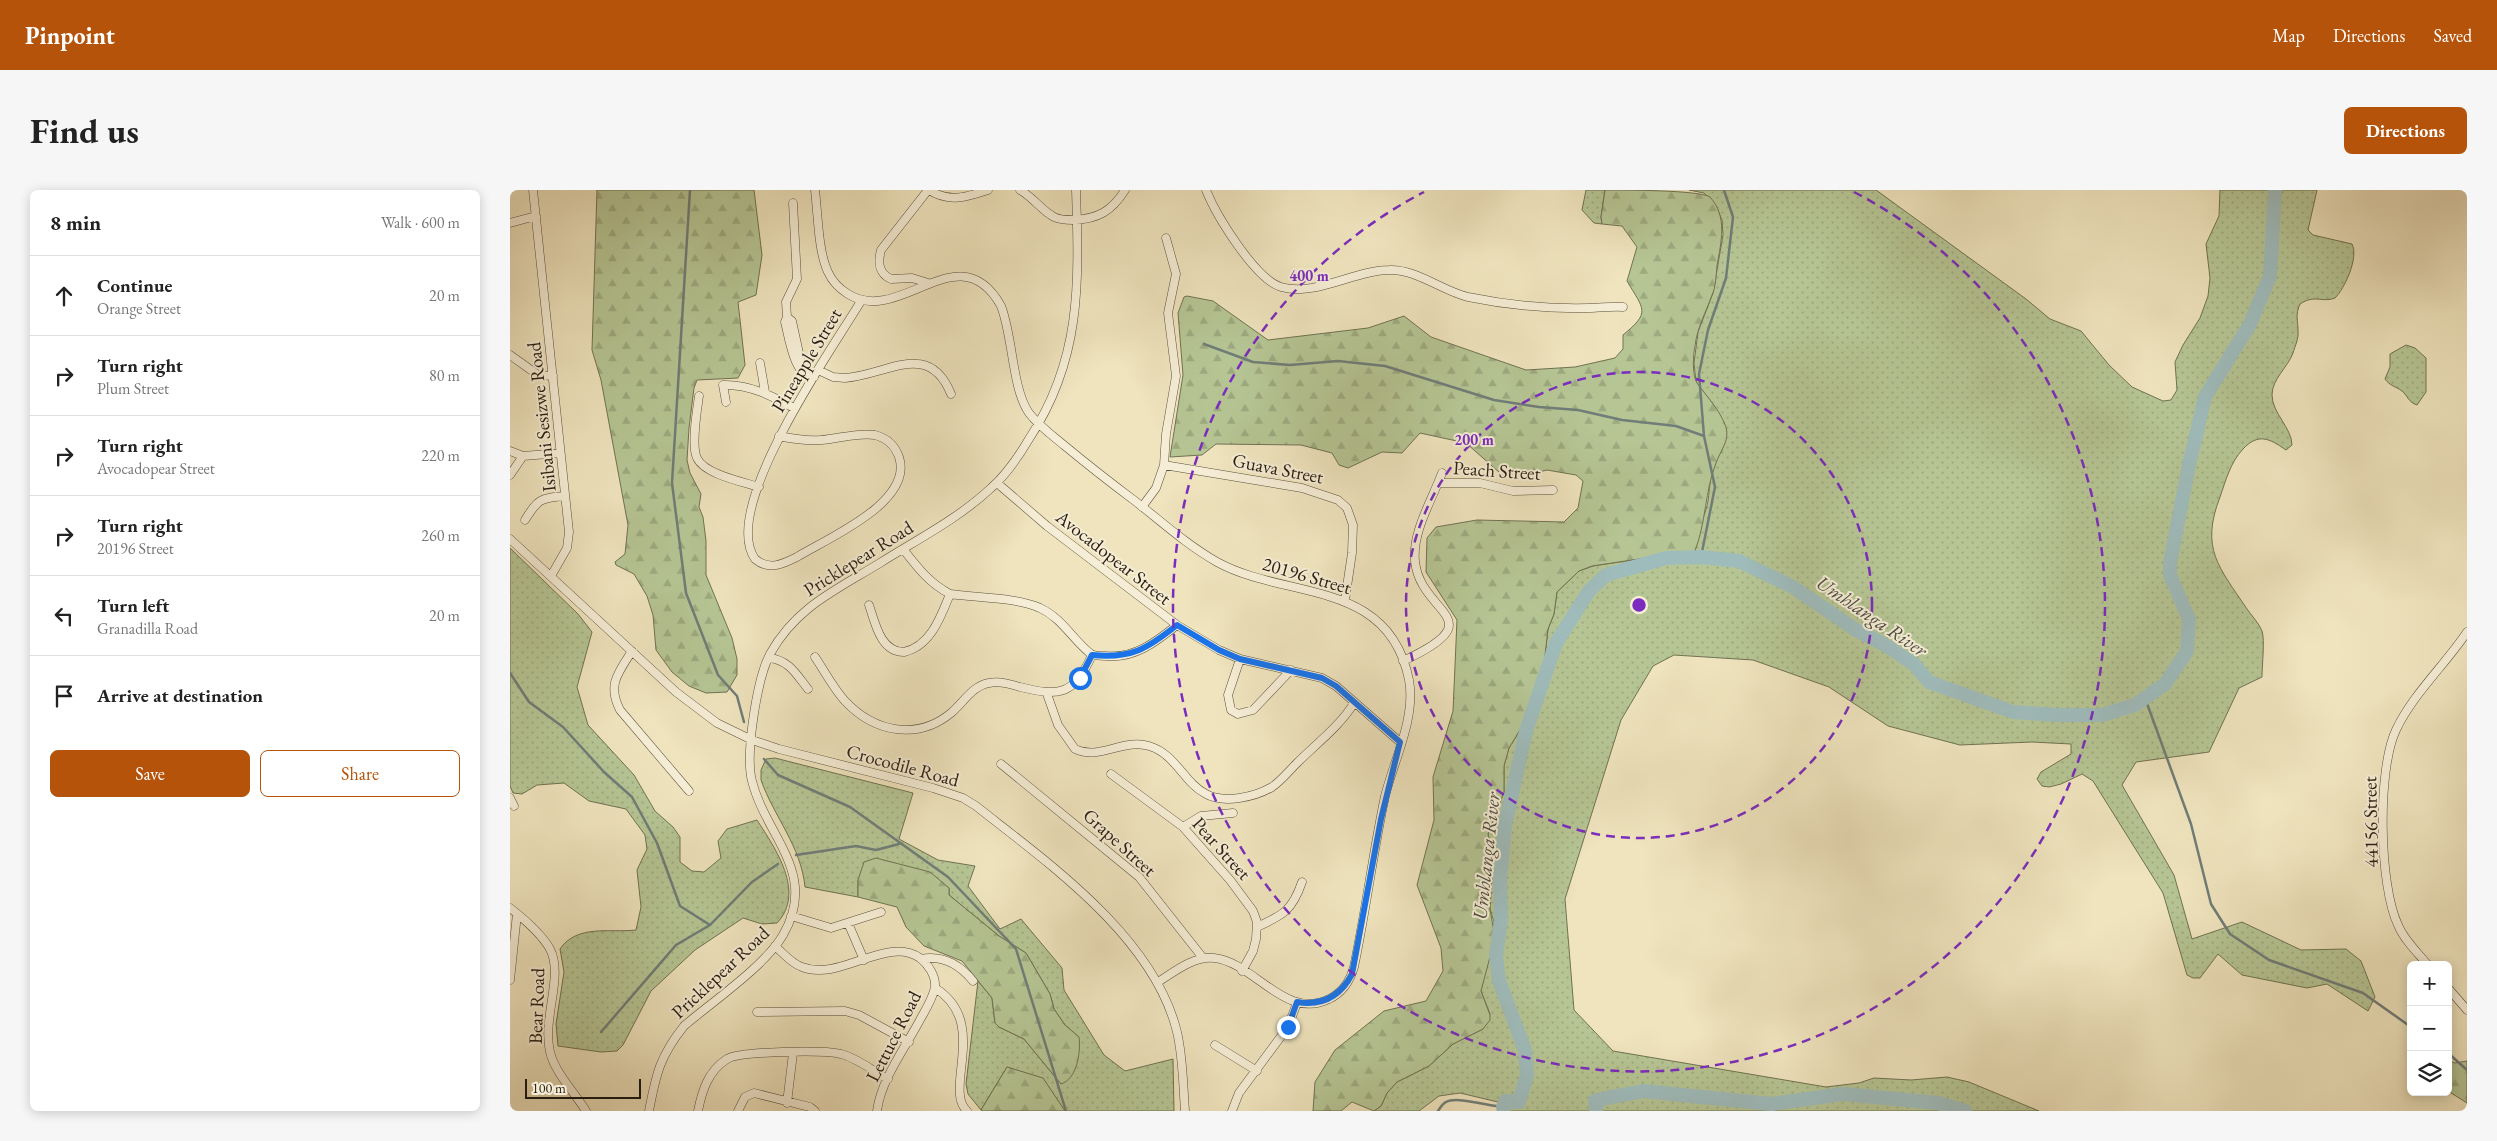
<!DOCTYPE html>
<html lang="en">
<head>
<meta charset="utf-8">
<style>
	:root { --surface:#fff; --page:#f6f6f6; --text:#222; --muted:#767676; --line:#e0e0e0; --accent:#b45309 }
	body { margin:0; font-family:"EB Garamond",serif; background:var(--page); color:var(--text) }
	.controls { position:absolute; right:15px; bottom:15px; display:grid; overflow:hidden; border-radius:8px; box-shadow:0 2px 12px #0003 }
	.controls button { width:45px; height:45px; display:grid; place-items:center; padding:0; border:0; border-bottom:1px solid var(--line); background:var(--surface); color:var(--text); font:25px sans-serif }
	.scale { position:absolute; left:15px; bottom:12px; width:116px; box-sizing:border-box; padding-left:5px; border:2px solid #2a1e11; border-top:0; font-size:14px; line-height:18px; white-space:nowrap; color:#2a1e11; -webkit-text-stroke:4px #f5edd5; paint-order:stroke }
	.stop { position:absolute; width:15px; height:15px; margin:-11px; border:4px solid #1a73e8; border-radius:50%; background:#fff }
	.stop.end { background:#1a73e8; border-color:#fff; box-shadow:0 1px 5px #0008 }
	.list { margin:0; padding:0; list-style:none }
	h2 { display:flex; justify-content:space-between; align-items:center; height:65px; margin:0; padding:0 20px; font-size:21px }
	h2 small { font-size:16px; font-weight:400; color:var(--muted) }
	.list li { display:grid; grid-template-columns:32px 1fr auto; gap:15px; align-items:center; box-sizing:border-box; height:80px; padding:0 20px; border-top:1px solid var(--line) }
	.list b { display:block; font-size:19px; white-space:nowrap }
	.list p { margin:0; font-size:16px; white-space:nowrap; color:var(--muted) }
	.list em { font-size:16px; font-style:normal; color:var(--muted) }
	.actions { display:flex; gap:10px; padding:15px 20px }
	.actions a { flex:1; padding:11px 0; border:1px solid var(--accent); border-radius:8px; text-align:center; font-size:18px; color:var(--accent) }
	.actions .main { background:var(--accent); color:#fff }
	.icon { flex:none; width:28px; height:28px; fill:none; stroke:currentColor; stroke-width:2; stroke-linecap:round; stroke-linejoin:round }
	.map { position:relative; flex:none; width:1957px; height:921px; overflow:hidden; border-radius:8px }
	header { display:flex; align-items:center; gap:30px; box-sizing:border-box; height:70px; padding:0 25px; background:var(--accent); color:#fff }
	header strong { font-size:24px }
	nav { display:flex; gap:28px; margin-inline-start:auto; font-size:18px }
	.intro { display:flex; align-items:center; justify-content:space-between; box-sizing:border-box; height:120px; padding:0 30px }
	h1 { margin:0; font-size:35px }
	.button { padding:12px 22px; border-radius:8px; background:var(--accent); color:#fff; font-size:18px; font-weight:700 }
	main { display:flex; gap:30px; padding:0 30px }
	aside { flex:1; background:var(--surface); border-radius:8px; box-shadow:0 2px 12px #0003 }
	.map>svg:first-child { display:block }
	.grass { fill:url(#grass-dots); stroke:#707252 }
	.forest { fill:url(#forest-firs); stroke:#707252 }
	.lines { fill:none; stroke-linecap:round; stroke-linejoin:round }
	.stream { stroke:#707d78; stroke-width:2.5 }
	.river { stroke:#9fbcbc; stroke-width:14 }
	.street-casing { stroke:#5b503c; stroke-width:9 }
	.street { stroke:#f5edd5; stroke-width:8 }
	.route { stroke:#1a73e8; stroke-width:6 }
	.ring { fill:none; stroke:#7b2cbf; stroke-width:2.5; stroke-dasharray:9 6 }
	.labels { text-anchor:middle; stroke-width:4; stroke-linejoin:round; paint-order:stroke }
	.street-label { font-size:19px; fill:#2a1e11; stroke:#f5edd5 }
	.water-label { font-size:20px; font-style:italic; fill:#4d4d44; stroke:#f5edd5 }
	.centre { fill:#7b2cbf; stroke:#f5edd5; stroke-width:2.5 }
	.ring-label { font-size:15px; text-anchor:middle; font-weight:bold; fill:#7b2cbf; stroke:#f5edd5; stroke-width:4; stroke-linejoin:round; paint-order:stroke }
</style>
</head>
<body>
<header>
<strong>Pinpoint</strong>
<nav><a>Map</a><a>Directions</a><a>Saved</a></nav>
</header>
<div class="intro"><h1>Find us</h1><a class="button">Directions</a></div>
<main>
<aside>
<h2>8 min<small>Walk · 600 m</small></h2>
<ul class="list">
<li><svg class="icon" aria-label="ahead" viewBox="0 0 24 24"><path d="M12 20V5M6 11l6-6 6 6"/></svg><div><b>Continue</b><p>Orange Street</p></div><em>20 m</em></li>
<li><svg class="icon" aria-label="right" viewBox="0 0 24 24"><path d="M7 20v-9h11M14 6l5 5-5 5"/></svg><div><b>Turn right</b><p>Plum Street</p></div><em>80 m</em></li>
<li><svg class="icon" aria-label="right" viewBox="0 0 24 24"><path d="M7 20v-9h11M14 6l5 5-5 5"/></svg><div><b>Turn right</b><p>Avocadopear Street</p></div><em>220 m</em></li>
<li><svg class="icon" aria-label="right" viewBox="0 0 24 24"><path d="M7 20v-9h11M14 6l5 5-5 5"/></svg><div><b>Turn right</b><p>20196 Street</p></div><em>260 m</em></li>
<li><svg class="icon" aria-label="left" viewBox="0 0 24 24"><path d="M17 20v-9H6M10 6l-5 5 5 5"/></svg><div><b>Turn left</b><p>Granadilla Road</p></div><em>20 m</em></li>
<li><svg class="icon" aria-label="arrive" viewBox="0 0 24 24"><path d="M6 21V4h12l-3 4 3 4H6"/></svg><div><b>Arrive at destination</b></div></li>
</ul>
<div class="actions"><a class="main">Save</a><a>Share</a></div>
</aside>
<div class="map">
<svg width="1957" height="921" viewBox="0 0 1957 921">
	<defs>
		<pattern id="grass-dots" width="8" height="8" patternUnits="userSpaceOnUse" patternTransform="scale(1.25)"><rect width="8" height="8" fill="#b6c594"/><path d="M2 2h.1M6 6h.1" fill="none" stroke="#9da97f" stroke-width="1.8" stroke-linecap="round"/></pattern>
		<pattern id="forest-firs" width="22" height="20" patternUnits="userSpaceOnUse" patternTransform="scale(1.25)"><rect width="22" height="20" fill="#b6c594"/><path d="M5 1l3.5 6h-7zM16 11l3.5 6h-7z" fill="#9da97f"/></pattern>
	</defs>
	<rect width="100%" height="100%" fill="#efe4be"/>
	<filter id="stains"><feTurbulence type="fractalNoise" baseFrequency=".004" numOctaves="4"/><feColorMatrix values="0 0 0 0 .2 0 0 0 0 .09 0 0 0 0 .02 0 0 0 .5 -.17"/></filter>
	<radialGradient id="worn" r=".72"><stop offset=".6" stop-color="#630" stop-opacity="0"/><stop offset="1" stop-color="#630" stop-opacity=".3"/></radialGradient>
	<path class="grass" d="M 1076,0 L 1095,0 L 1091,27 L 1092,34 L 1084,33 L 1072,20 Z
		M 1179,0 L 1366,0 L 1516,109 L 1540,129 L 1571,141 L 1599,175 L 1622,197 L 1653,211 L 1661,210 L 1667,200 L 1665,172 L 1673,155 L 1690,128 L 1698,106 L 1700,88 L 1696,54 L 1709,26 L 1710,0 L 1807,0 L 1798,40 L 1803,45 L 1842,54 C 1849,67 1835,98 1825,108 C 1811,113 1805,104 1790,114 C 1785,125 1788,130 1788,141 C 1789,148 1785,156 1783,163 C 1778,177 1762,189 1762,205 C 1762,223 1782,238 1782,255 L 1776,260 C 1759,248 1748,243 1733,259 C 1720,273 1716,290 1710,307 C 1690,359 1709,377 1737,419 C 1741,425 1749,433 1752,441 C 1755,450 1752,475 1752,487 L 1729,498 L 1699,562 L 1626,572 L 1612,595 L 1664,685 L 1682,749 L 1732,732 L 1791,760 L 1836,759 L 1851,771 L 1865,807 L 1858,821 L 1817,794 L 1797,798 L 1732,785 L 1708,764 L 1690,788 L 1683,788 L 1677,785 L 1653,703 L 1583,591 L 1572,584 L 1551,594 L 1539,597 L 1532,596 L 1527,589 L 1531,582 L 1561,564 L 1561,554 L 1522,552 L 1450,555 L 1378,536 L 1319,497 L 1243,470 L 1164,465 L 1143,476 L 1111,530 L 1055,709 L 1064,820 L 1103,861 L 1316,897 L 1349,893 L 1364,888 L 1401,890 L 1437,887 L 1459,892 L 1529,921 L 999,921 L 988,912 L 950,903 L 929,906 L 909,921 L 864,921 L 871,916 L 877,903 L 887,892 L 919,876 L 943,854 L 973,839 L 980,824 L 971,801 L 984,732 L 980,719 L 983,667 L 978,644 L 994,602 L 994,576 L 999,558 L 1010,540 L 1034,474 L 1038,439 L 1044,424 L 1047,402 L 1069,381 L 1083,376 L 1162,364 L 1173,366 C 1180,351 1193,333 1197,316 C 1201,298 1198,276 1212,261 L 1205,217 L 1186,192 L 1184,173 L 1188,142 L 1203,103 L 1213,45 L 1212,30 L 1206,16 L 1194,3 Z
		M 1896,155 L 1905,158 L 1916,168 L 1916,202 L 1907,215 C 1898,212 1898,206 1892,201 C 1885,196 1880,196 1875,189 L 1880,177 L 1880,164 Z
		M 0,358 L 68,424 L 82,442 L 67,497 L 78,535 L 124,585 L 145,621 L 163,637 L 170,647 L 170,672 L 182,681 L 194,682 L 211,668 L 208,651 L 217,639 L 247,630 C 265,658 296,702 267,733 L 252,734 L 233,728 L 185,760 L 141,801 L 113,855 L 107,861 L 91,862 L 48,856 L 46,834 L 54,782 L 50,759 C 67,734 100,743 126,740 L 131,717 L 127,680 L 137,659 L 135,645 L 116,619 L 79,611 L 54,593 L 27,595 L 12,604 L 3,603 L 0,596 Z
		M 265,568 L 403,603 L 389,649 L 428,670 L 465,676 L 458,696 L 490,739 L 511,729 L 552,778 L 554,800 L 594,865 L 615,881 L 663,869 L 664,921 L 555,921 L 533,889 L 497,877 L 471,920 L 458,904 L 456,894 L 468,791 L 482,808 L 485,833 L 489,837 L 514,849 L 551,894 L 569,847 L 555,835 L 544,819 L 540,804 L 516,763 L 489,746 L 439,705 L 439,698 L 348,690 L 348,707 L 295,697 C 291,656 264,627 251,590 L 251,580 L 256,569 Z"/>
	<path class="forest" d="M 87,0 L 244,0 L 252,65 L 246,105 L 228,112 L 235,175 L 228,188 L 187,190 L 184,198 L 179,238 L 177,270 L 180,283 L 191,304 L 189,317 L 193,327 L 196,351 L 196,385 L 222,448 L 227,469 L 227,485 L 217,502 L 196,503 L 179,496 L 162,482 L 146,460 L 143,425 L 137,406 L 124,384 L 106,375 L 105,372 L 115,364 L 118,335 L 91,190 L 82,160 Z
		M 1095,0 C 1113,0 1190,0 1200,7 C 1218,27 1211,52 1207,76 C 1206,85 1206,97 1202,105 C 1196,122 1187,138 1185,156 C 1183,165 1182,185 1187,193 C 1197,207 1210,220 1216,237 C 1220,251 1210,261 1206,273 C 1195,301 1196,332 1185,361 L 1173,366 L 1162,364 L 1082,376 L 1069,381 L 1047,402 L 1044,424 L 1038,439 L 1034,474 L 1010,540 L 999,558 L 994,576 L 994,602 L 978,644 L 983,667 L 980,719 L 985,748 L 971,801 L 980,825 L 980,830 L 973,839 L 943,854 L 919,876 L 887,892 L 877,903 L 871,916 L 864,921 L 842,912 L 831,921 L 803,921 L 805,892 L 825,860 L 874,821 L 916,811 L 933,781 L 931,758 L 907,695 L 924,630 L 923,587 L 943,521 L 947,430 L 916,382 L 917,348 L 926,337 L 967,330 L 1054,332 L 1068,318 L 1073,291 L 1066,285 L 1037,280 L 1006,288 L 990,283 L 956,253 L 910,243 L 892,263 L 872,262 L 838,278 L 829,275 L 822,263 L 791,255 L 706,254 L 692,265 L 660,267 L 673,185 L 668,123 L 674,107 L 677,106 L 703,111 L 758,150 L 858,138 L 894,126 L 921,147 L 1016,180 L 1065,177 L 1105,168 L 1113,159 L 1113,145 C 1141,122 1134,120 1117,91 L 1127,57 L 1112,36 L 1092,34 L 1091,27 Z
		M 366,668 L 420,682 L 439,698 L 439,705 L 489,746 L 516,763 L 540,804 L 544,819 L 555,835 L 569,847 C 571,862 567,889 551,894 L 514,849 L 489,837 L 485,833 L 482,808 L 452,771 L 414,756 L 396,737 L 387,717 L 348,707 L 348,690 L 354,672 Z
		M 1938,870 L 1945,873 L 1957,871 L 1957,913 L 1938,901 Z
		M 497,877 L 533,888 L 555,921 L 473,921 L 471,920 Z"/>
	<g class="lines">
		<path class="stream" d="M 180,0 L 162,293 L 176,403 L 208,485 L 227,506 L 234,532
			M 694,154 L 743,172 L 780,175 L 828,171 L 875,176 L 984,210 L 1029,217 L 1068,220 L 1112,230 L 1166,236 L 1194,246
			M 1191,367 L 1205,297 L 1194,246 L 1189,184 L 1198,140 L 1216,88 L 1223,27 L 1214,0
			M 0,483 L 19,512 L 53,537 L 94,582 L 122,607 L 147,653 L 170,716 L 200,735
			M 1635,508 L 1681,634 L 1701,714 L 1720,744 L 1759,770 L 1853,803 L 1901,837
			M 254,569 L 268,585 L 340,617 L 438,687 L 506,759 L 556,921
			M 286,665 L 346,656 L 366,660 L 389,654
			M 91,842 L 166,755 L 200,735 L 242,692 L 268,674
			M 1938,863 L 1957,880
			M 928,921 C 930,918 933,913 936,912 C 947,906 978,916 993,917"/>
		<path class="river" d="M 994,921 L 993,917 L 995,911 L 1009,912 L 1017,885 L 1015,860 L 989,791 L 986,766 L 991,730 L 990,690 L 995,635 L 1016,541 L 1046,453 L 1079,401 L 1096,385 L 1156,368 L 1191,367 L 1229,371 L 1283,397 L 1346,440 L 1375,455 L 1404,474 L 1419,492 L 1503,522 L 1547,525 L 1592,525 L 1625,515 L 1655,494 L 1677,461 L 1679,429 L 1660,385 L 1660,373 L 1679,275 L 1695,207 L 1740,134 L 1760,86 L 1765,0
			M 1086,921 L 1085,911 C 1101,906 1116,905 1133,901 L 1261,914 L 1333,904 L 1428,913 L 1455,921"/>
		<g class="street-casing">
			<path id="street" d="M 23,0 L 59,342 L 57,358 L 41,386
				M 305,0 C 308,24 308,61 318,82 C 322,91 330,99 338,104 C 390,137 449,41 491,116 C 503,146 502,199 519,223 C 529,236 543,246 555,256 C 578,275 601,293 625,311 C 652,332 677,355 707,372 C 776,410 879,388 899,490 C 906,528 884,570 875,606 C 863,663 856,720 844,777 C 840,791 832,803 819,809 C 775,831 744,772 704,768 C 683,766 664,782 648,792
				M 418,0 L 371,60 C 368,72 368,83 381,89 L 402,88 L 418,93
				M 419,0 C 439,13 457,7 478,0
				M 510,0 C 523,7 531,20 544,27 C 550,30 557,30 563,30 C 588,29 602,21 615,0
				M 696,0 C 706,25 745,89 771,97 C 804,107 846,80 879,80 C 907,79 932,101 958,107 C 997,115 1040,119 1079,118 C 1091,118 1102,116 1113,117
				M 0,33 L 26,26
				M 277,127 L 276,112 L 287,89 L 283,13
				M 0,165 L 28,185 L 43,186
				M 250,173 L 255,202
				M 308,180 L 323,187 L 335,188 C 377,185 419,149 441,204
				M 296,185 L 292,177 L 282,131 L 277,127 L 275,132 C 279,147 284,188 304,187
				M 189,206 C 187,220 181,256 187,268 C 194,284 233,292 249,297
				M 216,212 L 213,195 C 239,194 262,206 284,218
				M 269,246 C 283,249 297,251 311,250 C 328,249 348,242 365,245 C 377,248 385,256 389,267 C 404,312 318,348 287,367 C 273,374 259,381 245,369 C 209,318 323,158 351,111
				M 0,261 L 13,266 L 50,263
				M 654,275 L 792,298 L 828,310 L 837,318 L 843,335 L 842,363 L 835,410
				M 0,285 L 13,266
				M 487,293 L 537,336 L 667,435 L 709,460 L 730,469 L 812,488 L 826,496 L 890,552
				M 929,293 L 970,293 L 1003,301 L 1043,300
				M 632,317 L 646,298 L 654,275 L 656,244 L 666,186 L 658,123 L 666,84 L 656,48
				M 15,330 C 28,309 30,308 55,306
				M 0,349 L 166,502 L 207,533 L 242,550 L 269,559 L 423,598 L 453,608 L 466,616 C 538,673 644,747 667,842 C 673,867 673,895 675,921
				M 393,359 C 407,377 419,393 440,404 C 469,408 504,407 530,418 C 552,428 563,450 581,464 C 585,466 591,466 596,466 C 624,469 646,452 667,435
				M 359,415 C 365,432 370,462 394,462 C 421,456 431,426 440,404
				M 122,461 C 108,483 97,495 110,520 L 179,601
				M 305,467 C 315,482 324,499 335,511 C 364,542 407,551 441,523 C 454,512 462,496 479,493 C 490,491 500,494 510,497 C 550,507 564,505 582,465
				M 259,468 C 279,470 286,484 298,499
				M 730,469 L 718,505 L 721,520 L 728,524 L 743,520 L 781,480
				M 893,471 C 986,428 910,425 905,371 C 902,342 922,310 932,283
				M 537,504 L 548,535 L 565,559 C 590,571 612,548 639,556 C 666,564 673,592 696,604 C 714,614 745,607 762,597 C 771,591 779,581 787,573 C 806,554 830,536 844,513
				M 491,574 L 629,687 L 693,768
				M 601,584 L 673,637 L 720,690 L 743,721 L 747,732 L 746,749 L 743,761 L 732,781
				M 0,608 L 4,616
				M 673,637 L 691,626 L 723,623
				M 0,718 C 14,729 31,743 40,759 C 54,786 32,828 40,862 C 45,883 65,903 76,921
				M 281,726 L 321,738 L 371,722
				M 338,733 L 354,770
				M 747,737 C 773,725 782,721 792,692
				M 265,756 C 273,763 282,774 292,777 C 330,792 377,745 410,768 C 418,774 426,786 425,797 C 423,808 416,819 411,828 C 396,857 371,889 367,921
				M 411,769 C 433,765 450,775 463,791
				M 1918,775 C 1908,763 1894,750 1888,735 C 1869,695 1867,580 1886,540 C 1903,504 1935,475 1957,442
				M 0,790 L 7,724
				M 425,798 C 480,832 433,899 457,921
				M 1938,798 L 1957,820
				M 247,822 L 335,821 L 349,825 L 399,852
				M 705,855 L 747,881
				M 277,913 L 283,863
				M 139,921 C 146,884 150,866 174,836 C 202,812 255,776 273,745 C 309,683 256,647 242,591 C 235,564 247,489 260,464 C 286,417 326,400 370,373 C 408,349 448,329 481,298 C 496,285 509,266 519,249 C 572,169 569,92 566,0
				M 188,921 C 192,901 198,881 217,869 C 230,861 313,860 331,864 C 347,868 363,881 378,889
				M 228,921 L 235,907 L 244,903 L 300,917 L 305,921
				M 722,921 L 729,903 L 778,837 L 787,813"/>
		</g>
		<use href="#street" class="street"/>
	</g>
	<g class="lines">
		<path class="route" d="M 570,488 L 582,465 C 621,469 637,459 667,435 L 709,460 L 730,469 L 812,488 L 826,496 L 890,552 L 871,629 L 842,784 C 830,807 812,816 787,812 L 778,837"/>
	</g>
	<g class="ring">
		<circle cx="1129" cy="415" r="233"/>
		<path d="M1344 2A466 466 0 1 1 914 2"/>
	</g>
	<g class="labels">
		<g class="street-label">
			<text transform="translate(296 170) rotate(-59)" y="7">Pineapple Street</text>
			<text transform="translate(31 227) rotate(-96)" y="7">Isibani Sesizwe Road</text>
			<text transform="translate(768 278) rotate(11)" y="7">Guava Street</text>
			<text transform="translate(987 280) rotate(4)" y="7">Peach Street</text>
			<text transform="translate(604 367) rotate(38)" y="7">Avocadopear Street</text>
			<text transform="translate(348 368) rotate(-32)" y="7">Pricklepear Road</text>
			<text transform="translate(797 385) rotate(16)" y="7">20196 Street</text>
			<text transform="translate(393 575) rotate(15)" y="7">Crocodile Road</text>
			<text transform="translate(1860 632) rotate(-91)" y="7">44156 Street</text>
			<text transform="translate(610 652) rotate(42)" y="7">Grape Street</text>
			<text transform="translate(712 658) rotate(48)" y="7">Pear Street</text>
			<text transform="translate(210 782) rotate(-43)" y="7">Pricklepear Road</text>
			<text transform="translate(26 816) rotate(-88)" y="7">Bear Road</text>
			<text transform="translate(383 846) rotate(-63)" y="7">Lettuce Road</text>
		</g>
		<g class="water-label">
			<text transform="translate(1362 426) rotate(34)" y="7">Umhlanga River</text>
			<text transform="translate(976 666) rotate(-84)" y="7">Umhlanga River</text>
		</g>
	</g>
	<circle cx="1129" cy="415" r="8" class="centre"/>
	<g class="ring-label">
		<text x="799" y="91">400 m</text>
		<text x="964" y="255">200 m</text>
	</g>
	<rect width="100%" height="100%" filter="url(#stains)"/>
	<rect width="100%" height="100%" fill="url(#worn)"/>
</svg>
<div class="controls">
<button>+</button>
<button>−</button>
<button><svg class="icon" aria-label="layers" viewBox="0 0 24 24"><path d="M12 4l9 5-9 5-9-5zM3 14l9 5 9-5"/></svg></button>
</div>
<div class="scale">100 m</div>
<div class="stop" style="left:570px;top:488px"></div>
<div class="stop end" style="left:778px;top:837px"></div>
</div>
</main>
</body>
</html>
